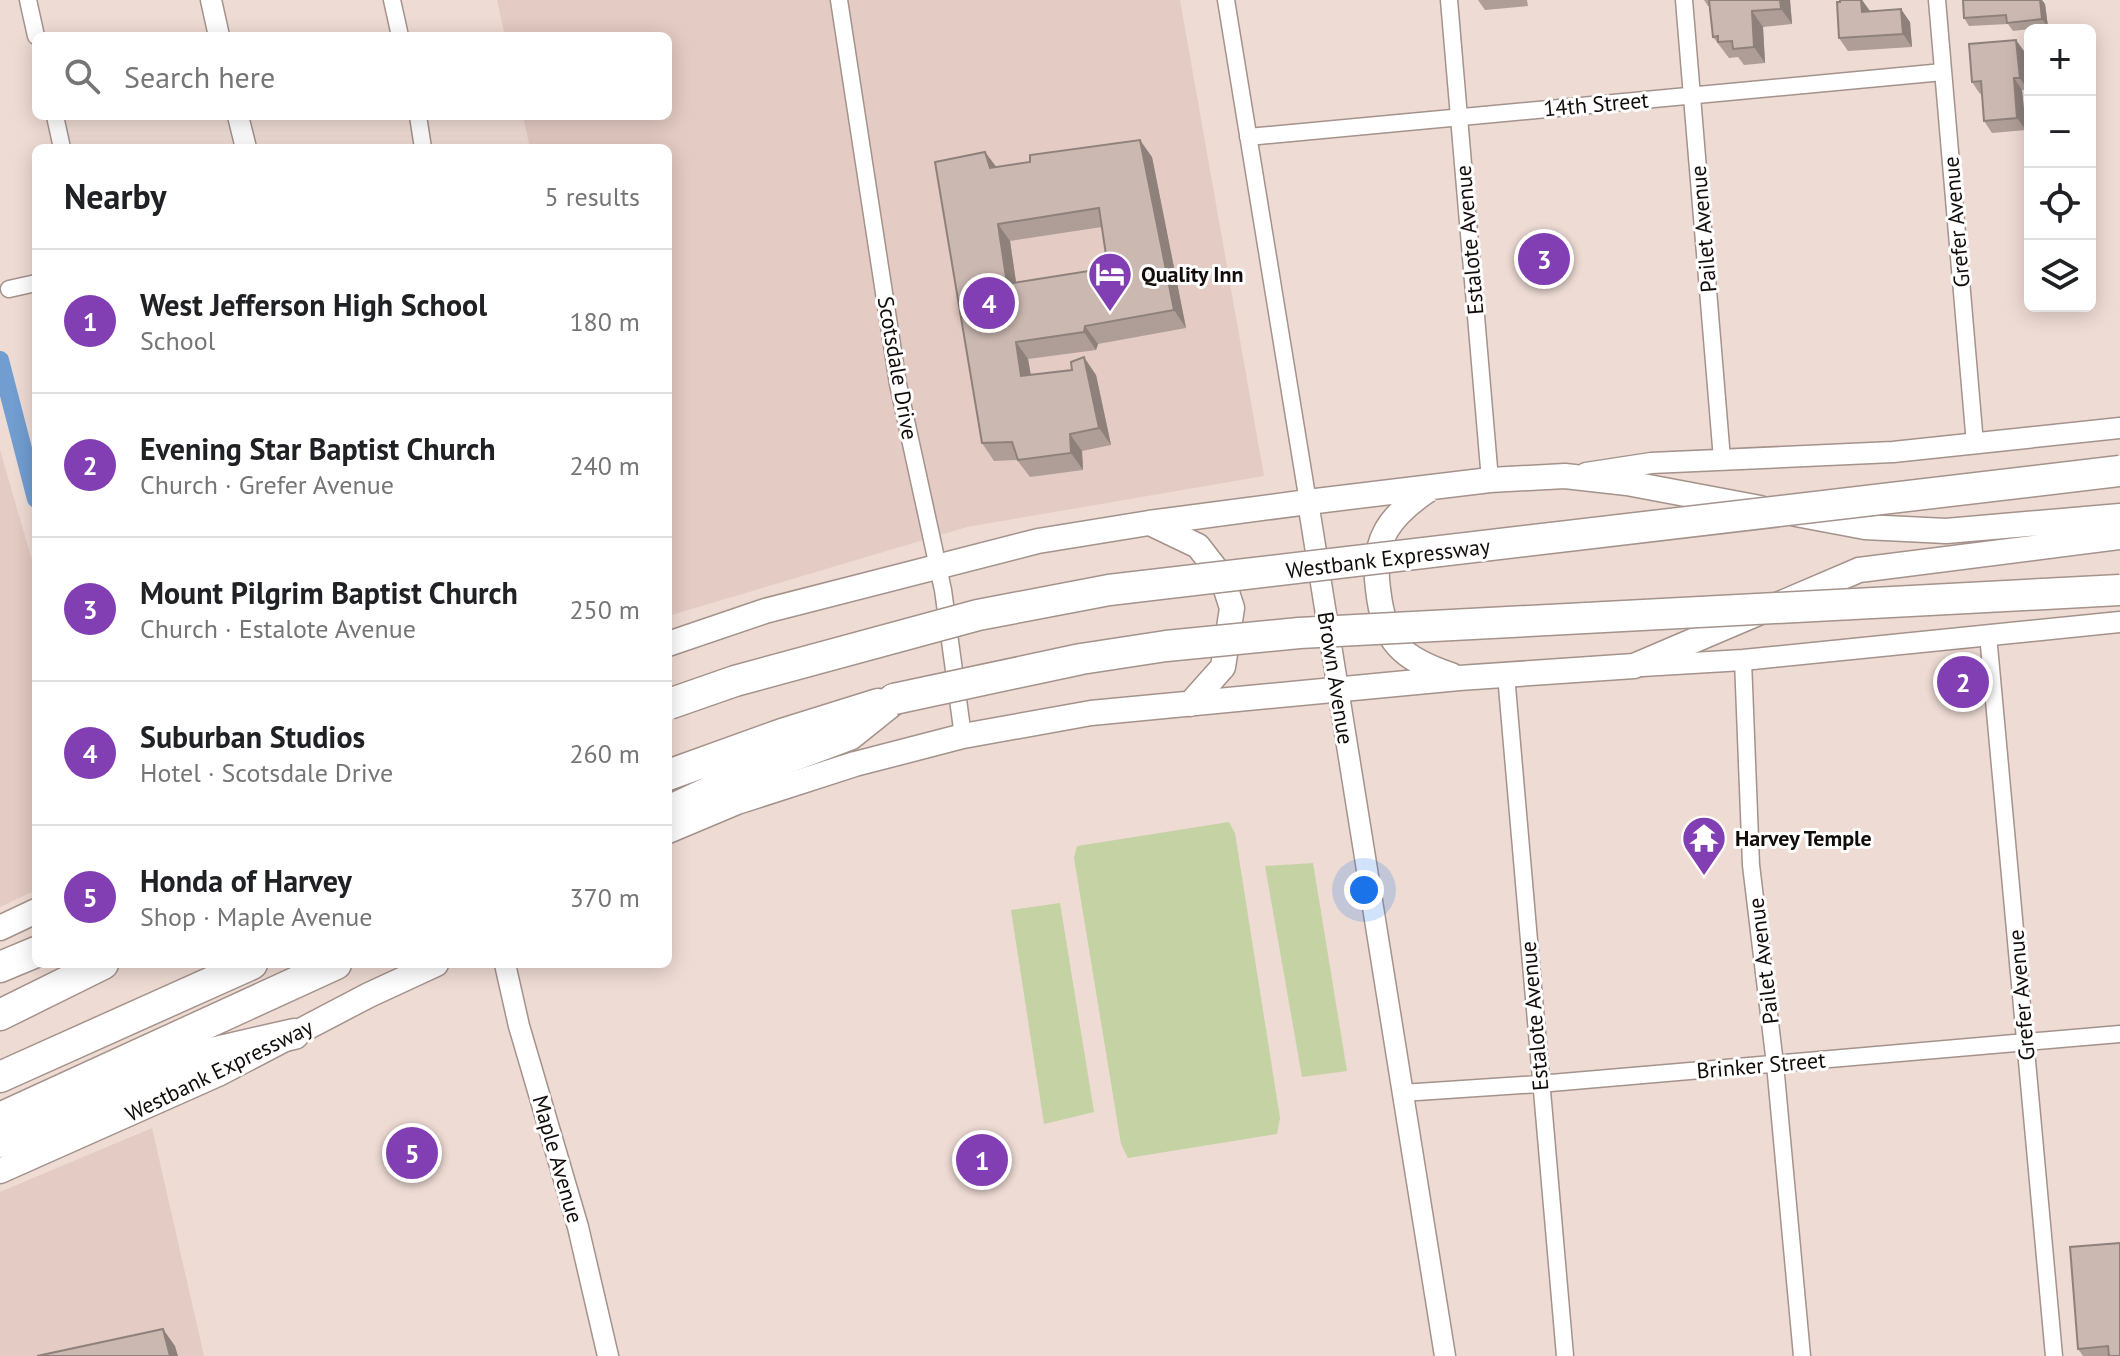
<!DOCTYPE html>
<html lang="en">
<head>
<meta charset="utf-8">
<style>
	:root { --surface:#fff; --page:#f2f2f2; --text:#202124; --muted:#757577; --line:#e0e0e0; --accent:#823fb3 }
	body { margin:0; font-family:"PT Sans",sans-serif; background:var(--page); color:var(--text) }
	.controls { position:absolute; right:24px; top:24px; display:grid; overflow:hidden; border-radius:12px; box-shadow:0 4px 20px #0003 }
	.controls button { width:72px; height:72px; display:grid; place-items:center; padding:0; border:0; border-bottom:2px solid var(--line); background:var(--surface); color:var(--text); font:40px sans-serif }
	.you { position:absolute; left:1364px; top:890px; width:28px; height:28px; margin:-20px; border:6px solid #fff; border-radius:50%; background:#1a73e8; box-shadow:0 0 0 12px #1a73e833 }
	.badge { display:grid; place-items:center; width:52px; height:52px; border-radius:50%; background:var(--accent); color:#fff; font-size:26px; font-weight:700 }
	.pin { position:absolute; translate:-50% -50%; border:4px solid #fff; box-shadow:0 2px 8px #0006 }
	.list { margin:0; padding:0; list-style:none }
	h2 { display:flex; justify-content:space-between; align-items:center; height:104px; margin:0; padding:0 32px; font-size:34px }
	h2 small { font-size:26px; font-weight:400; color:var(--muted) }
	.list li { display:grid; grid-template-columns:52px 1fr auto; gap:24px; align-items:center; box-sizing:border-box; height:144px; padding:0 32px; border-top:2px solid var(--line) }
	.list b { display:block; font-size:30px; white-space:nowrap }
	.list p { margin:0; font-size:26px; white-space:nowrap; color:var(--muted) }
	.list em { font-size:26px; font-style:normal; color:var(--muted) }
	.icon { flex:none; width:44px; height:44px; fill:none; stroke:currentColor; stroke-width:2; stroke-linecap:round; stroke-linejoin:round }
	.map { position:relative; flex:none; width:2120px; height:1356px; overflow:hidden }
	.search { position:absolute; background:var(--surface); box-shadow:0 4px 20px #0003; left:32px; top:32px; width:640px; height:88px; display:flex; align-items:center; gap:20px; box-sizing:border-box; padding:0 28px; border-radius:12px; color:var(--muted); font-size:30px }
	.panel { position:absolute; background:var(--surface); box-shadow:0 4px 20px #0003; left:32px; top:144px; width:640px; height:824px; border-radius:12px }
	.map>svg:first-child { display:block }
	.commercial { fill:#e4cbc3 }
	.green { fill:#c5d2a4 }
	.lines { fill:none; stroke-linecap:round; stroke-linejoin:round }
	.canal { stroke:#719dd1; stroke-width:18 }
	.minor-casing { stroke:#a4928b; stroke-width:19 }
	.tertiary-casing { stroke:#a4928b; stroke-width:23 }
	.secondary-casing { stroke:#a4928b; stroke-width:27 }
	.motorway-casing { stroke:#a4928b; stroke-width:33 }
	.minor { stroke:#fff; stroke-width:16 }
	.tertiary { stroke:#fff; stroke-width:20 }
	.secondary { stroke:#fff; stroke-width:24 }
	.motorway { stroke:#fff; stroke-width:30 }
	.motorway-bridge-casing { stroke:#a4928b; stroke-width:33; stroke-linecap:butt }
	.motorway-bridge { stroke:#fff; stroke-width:30 }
	.wall { fill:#af9e98; fill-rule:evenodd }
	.shaded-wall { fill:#8e817c }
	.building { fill:#cbb8b1; stroke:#8e817c; stroke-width:2; fill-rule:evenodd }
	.labels { text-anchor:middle; stroke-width:6; stroke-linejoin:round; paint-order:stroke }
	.street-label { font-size:22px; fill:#120c0a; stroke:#fff }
	.poi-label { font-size:22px; font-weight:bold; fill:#120c0a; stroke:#fff; text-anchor:start }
</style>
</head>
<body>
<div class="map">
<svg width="2120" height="1356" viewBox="0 0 2120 1356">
	<rect width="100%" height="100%" fill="#eedbd4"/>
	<path class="commercial" d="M 497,0 L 1180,0 L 1264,476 L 967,527 L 668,616 L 668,148 L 530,148 L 523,116 L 668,116 L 668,36 L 505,36 Z
		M 0,450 L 36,574 L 36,890 L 0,907 Z
		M 152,1128 L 204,1356 L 0,1356 L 0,1192 Z"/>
	<path class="green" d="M 1229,822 L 1235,833 L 1280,1118 L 1277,1134 L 1128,1158 L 1121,1144 L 1074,858 L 1077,846 Z
		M 1313,863 L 1347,1071 L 1302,1077 L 1265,866 Z
		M 1060,903 L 1094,1112 L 1044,1124 L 1011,910 Z"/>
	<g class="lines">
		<path class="canal" d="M 0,360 L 36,499"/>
		<g class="minor-casing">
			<path id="minor" d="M 28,0 L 36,36
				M 392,0 L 400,36
				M 839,0 L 898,384 L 943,590 L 963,736
				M 1226,0 L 1308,502
				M 1449,0 L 1490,480
				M 1684,0 L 1722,459
				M 1937,0 L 1975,444
				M 55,116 L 62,148
				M 418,116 L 423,148
				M 1248,137 L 1943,72
				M 9,289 L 36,283
				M 1988,635 L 2054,1356
				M 1743,660 L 1751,865 L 1775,1064 L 1802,1356
				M 1506,675 L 1565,1356
				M 1402,1093 L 1539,1084 L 2120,1034"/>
		</g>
		<g class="tertiary-casing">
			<path id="tertiary" d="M 211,0 L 219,36
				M 238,116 L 246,148
				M 1586,473 L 1651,463 L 1893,452 L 2120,428
				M 1308,502 L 1445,1356
				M 1642,666 L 1743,660 L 2120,622
				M 505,964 L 519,1026 L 578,1227 L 608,1356"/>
		</g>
		<g class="secondary-casing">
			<path id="secondary" d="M 1431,488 C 1390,515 1371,539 1378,589 C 1384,643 1401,658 1451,675
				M 1796,514 L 1865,527 L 1946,531 L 2120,516
				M 1150,523 L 1198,546 L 1222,577 L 1232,608 L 1223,667 L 1190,704
				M 668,644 L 765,611 L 1038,541 L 1149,523 L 1308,502 L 1490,480 L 1565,476 L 1627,483 L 1760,508
				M 668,831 L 737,802 L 855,764 L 963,736 L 1091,713 L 1459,678 L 1634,666 L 1859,570 L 2120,537
				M 0,928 L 36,911
				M 0,1171 L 218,1074 L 369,995 L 436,964"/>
		</g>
		<g class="motorway-casing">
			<path id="motorway" d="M 668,775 L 782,734 L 878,704
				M 668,811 L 763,767 L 849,735 L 894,699
				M 0,967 L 36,952
				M 0,1015 L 103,964
				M 0,1077 L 252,964
				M 0,1118 L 336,964
				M 0,1142 L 207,1054 L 294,1034"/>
		</g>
		<use href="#minor" class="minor"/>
		<use href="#tertiary" class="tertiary"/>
		<use href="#secondary" class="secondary"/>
		<use href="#motorway" class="motorway"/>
		<g class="motorway-bridge-casing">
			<path id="motorway-bridge" d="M 894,699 L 1081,659 L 1166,646 L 1299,633 L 2120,590
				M 669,704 L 735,681 L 978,615 L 1109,590 L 2120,471"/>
		</g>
		<use href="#motorway-bridge" class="motorway-bridge"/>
	</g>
	<path class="wall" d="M 1478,0 L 1527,0 L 1528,6 L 1485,10 Z
		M 1704,0 L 1790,0 L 1792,24 L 1763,27 L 1765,63 L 1744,65 L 1738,57 L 1729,58 L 1713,37 L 1710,6 L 1708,6 Z
		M 1840,0 L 1862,0 L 1870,12 L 1910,22 L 1912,47 L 1848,51 L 1839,38 Z
		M 2045,4 L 2048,27 L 2013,31 L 2008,24 L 1969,26 L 1964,18 Z
		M 2024,51 L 2028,90 L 2022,90 L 2026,130 L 1992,133 L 1984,121 L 1982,93 L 1980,94 L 1972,82 Z
		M 1152,157 L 1186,328 L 1098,344 L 1096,350 L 1028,359 L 1031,375 L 1096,375 L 1111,445 L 1082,451 L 1083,470 L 1030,477 L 1017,460 L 994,461 L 982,443 L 996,167 ZM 1102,227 L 1108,268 L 1016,283 L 1010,241 Z
		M 2070,1247 L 2120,1356 L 2083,1356 L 2078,1349 Z"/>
	<path class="shaded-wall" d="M 1780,0 L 1790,0 L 1792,24 L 1781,9 Z
		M 1861,0 L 1862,0 L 1870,11 L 1862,12 Z
		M 2040,0 L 2042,0 L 2045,4 L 2048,27 L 2042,19 Z
		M 1901,9 L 1910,22 L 1912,47 L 1903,34 Z
		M 1752,11 L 1763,27 L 1765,63 L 1754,47 Z
		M 2016,40 L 2024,51 L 2028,90 L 2020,78 Z
		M 2014,78 L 2022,90 L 2026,130 L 2017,118 Z
		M 1140,140 L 1152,157 L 1186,328 L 1174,310 Z
		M 985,152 L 998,169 L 990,168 Z
		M 998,224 L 1010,241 L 1019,302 L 1007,284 Z
		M 1085,326 L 1098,344 L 1096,350 L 1084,332 Z
		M 1016,342 L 1028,359 L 1034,394 L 1021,376 Z
		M 1084,357 L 1096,375 L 1111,445 L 1099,428 Z
		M 1070,434 L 1082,451 L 1083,470 L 1071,453 Z
		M 163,1329 L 175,1346 L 178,1356 L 170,1356 Z"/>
	<path class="building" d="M 1709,0 L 1780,0 L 1781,9 L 1752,11 L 1754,47 L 1733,49 L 1732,41 L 1718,42 L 1718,36 L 1713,37 Z
		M 1840,0 L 1861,0 L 1862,12 L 1901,9 L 1903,34 L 1839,38 L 1837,2 L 1840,2 Z
		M 1963,0 L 2040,0 L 2042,19 L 2007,23 L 2006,15 L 1964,18 Z
		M 2016,40 L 2020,78 L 2014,78 L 2017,118 L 1984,121 L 1981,81 L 1972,82 L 1969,44 Z
		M 1140,140 L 1174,310 L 1085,326 L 1084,332 L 1016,342 L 1021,376 L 1072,370 L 1071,362 L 1084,357 L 1099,428 L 1070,434 L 1071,453 L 1018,460 L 1012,442 L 982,443 L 935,162 L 985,152 L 990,168 L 1030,162 L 1030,155 ZM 1099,208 L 1108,268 L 1007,284 L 998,224 Z
		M 2120,1243 L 2120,1356 L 2109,1356 L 2108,1346 L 2078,1349 L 2070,1247 Z
		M 163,1329 L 170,1356 L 37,1356 Z"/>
	<defs>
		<g id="hotel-pin" transform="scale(2.3)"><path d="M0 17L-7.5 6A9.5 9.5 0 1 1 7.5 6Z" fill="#823fb3" stroke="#fff"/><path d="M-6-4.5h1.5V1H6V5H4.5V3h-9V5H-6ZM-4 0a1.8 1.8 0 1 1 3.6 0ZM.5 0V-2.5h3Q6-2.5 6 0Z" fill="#fff"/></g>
		<g id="temple-pin" transform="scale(2.3)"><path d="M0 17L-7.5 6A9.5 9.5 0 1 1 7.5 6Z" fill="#823fb3" stroke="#fff"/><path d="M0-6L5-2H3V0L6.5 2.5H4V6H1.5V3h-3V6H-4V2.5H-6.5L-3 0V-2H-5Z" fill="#fff"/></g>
	</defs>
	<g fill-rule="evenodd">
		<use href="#hotel-pin" x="1110" y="274"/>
		<use href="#temple-pin" x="1704" y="838"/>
	</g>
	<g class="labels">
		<g class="street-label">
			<text transform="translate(1596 104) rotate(-5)" y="8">14th Street</text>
			<text transform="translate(1956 222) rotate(-95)" y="8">Grefer Avenue</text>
			<text transform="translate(1703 229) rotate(-95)" y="8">Pailet Avenue</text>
			<text transform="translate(1469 240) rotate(-95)" y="8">Estalote Avenue</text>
			<text transform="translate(898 368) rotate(80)" y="8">Scotsdale Drive</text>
			<text transform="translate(1388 558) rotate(-7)" y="8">Westbank Expressway</text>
			<text transform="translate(1336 678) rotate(81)" y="8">Brown Avenue</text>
			<text transform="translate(1763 961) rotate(-97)" y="8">Pailet Avenue</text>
			<text transform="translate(2021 995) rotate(-95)" y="8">Grefer Avenue</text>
			<text transform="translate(1534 1016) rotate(-95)" y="8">Estalote Avenue</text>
			<text transform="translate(1761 1065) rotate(-5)" y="8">Brinker Street</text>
			<text transform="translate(219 1070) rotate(-26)" y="8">Westbank Expressway</text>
			<text transform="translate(558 1159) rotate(74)" y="8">Maple Avenue</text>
		</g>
		<g class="poi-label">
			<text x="1141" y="282">Quality Inn</text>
			<text x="1735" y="846">Harvey Temple</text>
		</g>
	</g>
</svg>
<div class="controls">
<button>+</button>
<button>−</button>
<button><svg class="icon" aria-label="locate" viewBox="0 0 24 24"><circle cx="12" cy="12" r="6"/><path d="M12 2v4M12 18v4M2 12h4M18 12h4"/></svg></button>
<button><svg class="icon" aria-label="layers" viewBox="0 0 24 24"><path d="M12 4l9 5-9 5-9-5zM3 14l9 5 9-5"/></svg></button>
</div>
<div class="you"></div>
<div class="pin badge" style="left:982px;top:1160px">1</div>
<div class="pin badge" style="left:1963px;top:682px">2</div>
<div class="pin badge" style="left:1544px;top:259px">3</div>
<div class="pin badge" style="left:989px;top:303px">4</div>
<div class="pin badge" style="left:412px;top:1153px">5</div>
<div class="search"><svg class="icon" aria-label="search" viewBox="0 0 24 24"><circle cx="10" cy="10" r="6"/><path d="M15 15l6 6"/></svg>Search here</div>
<section class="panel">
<h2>Nearby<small>5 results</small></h2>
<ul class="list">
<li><span class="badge">1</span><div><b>West Jefferson High School</b><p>School</p></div><em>180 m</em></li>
<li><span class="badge">2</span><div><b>Evening Star Baptist Church</b><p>Church · Grefer Avenue</p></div><em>240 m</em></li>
<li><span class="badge">3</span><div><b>Mount Pilgrim Baptist Church</b><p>Church · Estalote Avenue</p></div><em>250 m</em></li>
<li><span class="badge">4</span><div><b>Suburban Studios</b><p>Hotel · Scotsdale Drive</p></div><em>260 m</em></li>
<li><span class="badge">5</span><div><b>Honda of Harvey</b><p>Shop · Maple Avenue</p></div><em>370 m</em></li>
</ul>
</section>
</div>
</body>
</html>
